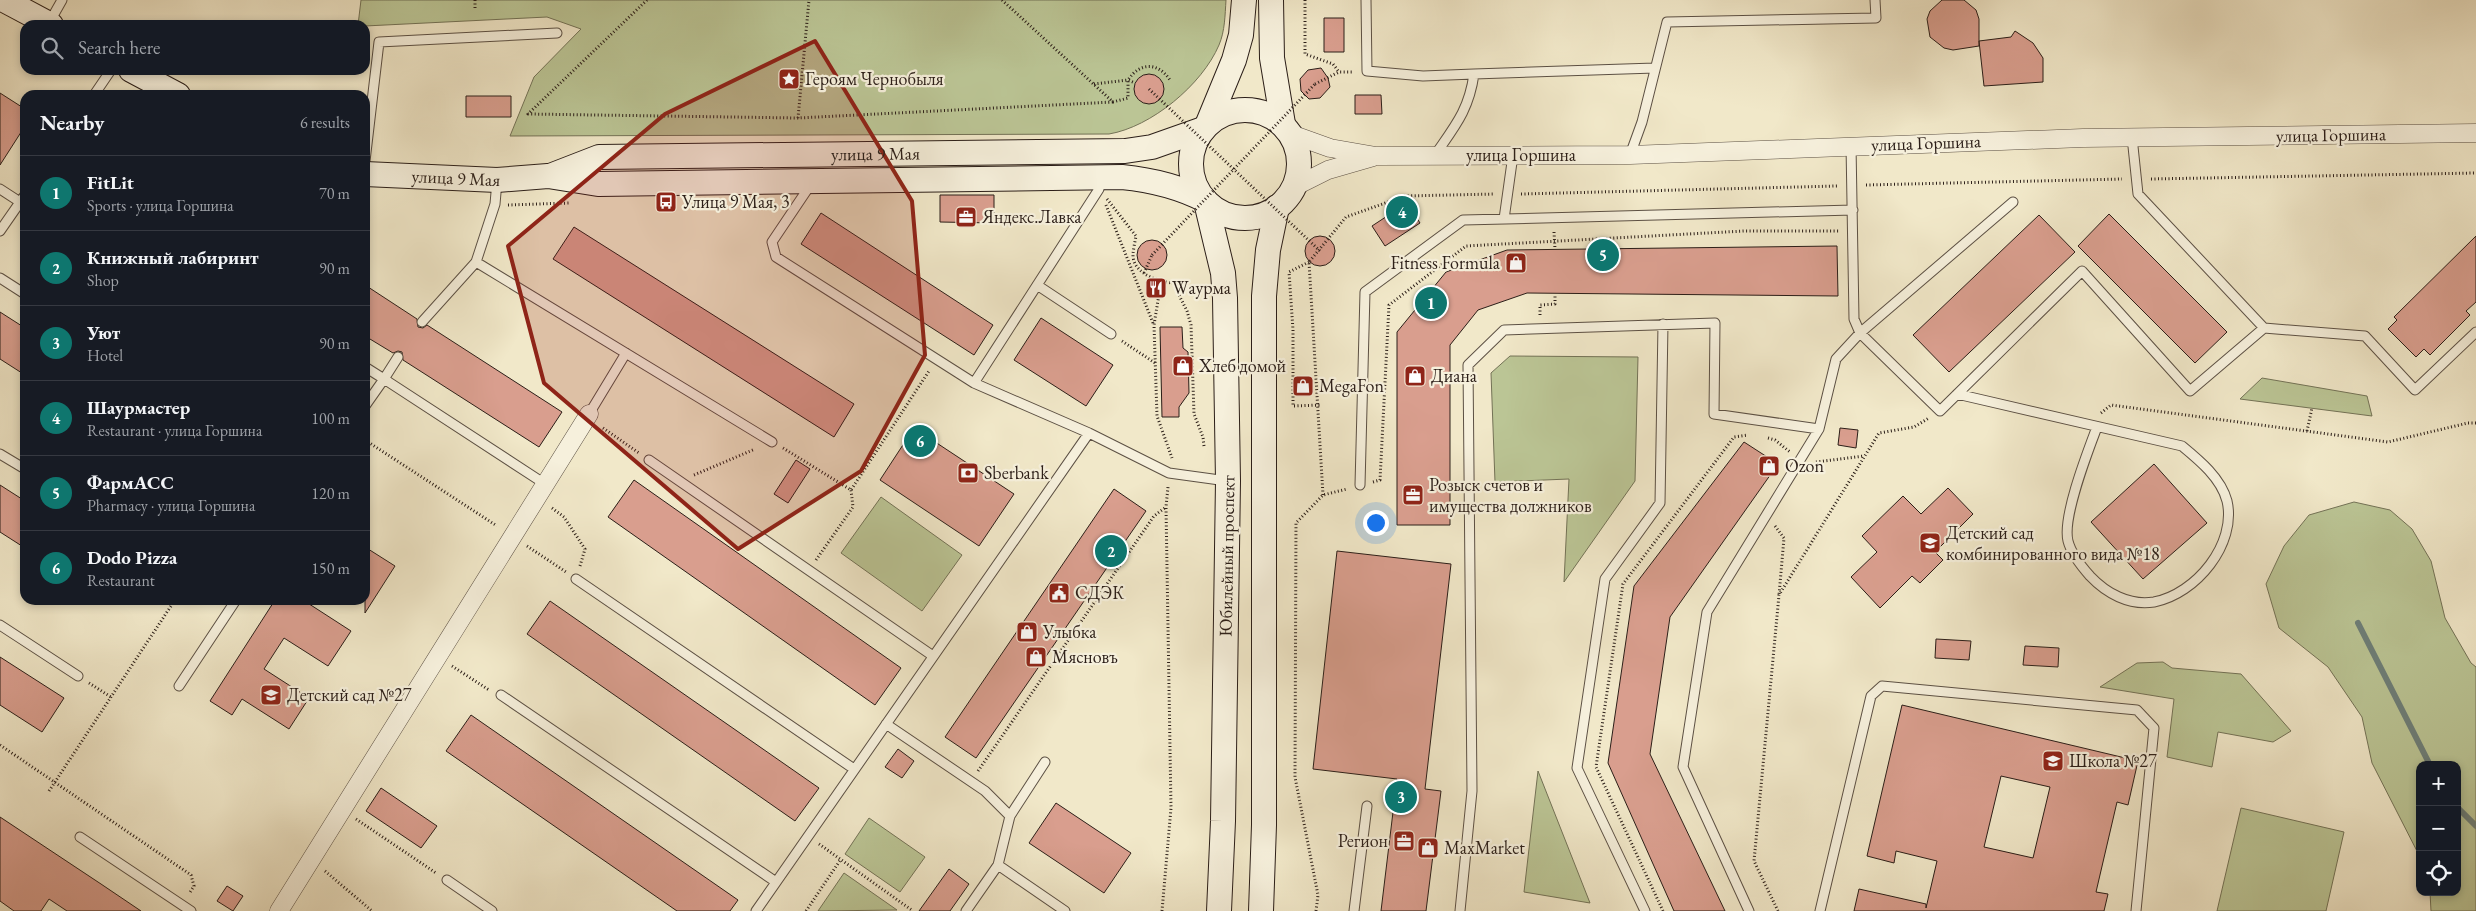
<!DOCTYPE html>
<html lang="en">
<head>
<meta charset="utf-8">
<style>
	:root { --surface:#171b24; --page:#242831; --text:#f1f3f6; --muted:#9ea1a6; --line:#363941; --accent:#0f766e }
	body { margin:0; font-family:"EB Garamond",serif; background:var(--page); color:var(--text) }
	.controls { position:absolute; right:15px; bottom:15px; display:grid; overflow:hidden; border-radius:10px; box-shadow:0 2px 8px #0003 }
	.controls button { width:45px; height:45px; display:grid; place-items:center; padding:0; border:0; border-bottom:1px solid var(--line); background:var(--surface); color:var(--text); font:25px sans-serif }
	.you { position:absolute; left:1375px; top:522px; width:18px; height:18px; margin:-12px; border:4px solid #fff; border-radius:50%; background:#1a73e8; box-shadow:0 0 0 8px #1a73e833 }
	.badge { display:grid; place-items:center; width:32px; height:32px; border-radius:50%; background:var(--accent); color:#fff; font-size:16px; font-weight:700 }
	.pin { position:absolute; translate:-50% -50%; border:2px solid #fff; box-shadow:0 1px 5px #0006 }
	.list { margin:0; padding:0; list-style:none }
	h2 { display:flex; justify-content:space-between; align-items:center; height:65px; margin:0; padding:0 20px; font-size:21px }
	h2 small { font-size:16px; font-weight:400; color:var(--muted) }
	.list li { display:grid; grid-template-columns:32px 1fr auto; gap:15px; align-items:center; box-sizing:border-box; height:75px; padding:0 20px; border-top:1px solid var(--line) }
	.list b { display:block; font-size:19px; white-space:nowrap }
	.list p { margin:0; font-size:16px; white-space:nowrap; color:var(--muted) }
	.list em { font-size:16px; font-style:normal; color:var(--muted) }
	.icon { flex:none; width:28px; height:28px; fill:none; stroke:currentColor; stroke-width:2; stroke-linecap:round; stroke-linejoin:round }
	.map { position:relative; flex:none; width:2476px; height:911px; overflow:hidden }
	.search { position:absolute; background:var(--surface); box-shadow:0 2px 8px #0003; left:20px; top:20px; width:350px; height:55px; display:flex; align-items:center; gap:12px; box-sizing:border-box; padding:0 18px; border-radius:15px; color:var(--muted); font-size:19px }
	.panel { position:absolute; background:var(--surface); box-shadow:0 2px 8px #0003; left:20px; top:90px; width:350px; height:515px; border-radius:15px }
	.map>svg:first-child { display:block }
	.green { fill:#bbc595; stroke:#737256 }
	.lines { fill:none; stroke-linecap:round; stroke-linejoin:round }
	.stream { stroke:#6e7f79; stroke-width:6 }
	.building { fill:#d99e8e; stroke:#2b1e18; fill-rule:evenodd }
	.service-casing { stroke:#5c5044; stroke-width:11 }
	.minor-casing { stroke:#5c5044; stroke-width:19 }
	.secondary-casing { stroke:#2b1e18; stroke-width:26 }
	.path { stroke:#2b1e18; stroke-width:3; stroke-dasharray:1 2.5; stroke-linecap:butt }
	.service { stroke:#f6f0dc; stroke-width:9 }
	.minor { stroke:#f6f0dc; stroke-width:18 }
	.secondary { stroke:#f6f0dc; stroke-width:24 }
	.path-bridge { stroke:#2b1e18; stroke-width:3; stroke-dasharray:1 2.5; stroke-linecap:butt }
	.marked { fill:#8f2418; fill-opacity:0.2; stroke:#8f2418; stroke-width:4; stroke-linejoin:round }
	.labels { text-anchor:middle; stroke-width:4.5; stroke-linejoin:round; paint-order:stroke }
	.poi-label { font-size:18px; fill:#2b1e18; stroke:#f6f0dc; text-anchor:start }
	.street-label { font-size:18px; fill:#2b1e18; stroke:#f6f0dc }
</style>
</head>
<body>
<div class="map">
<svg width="2476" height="911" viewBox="0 0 2476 911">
	<rect width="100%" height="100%" fill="#f1e8c9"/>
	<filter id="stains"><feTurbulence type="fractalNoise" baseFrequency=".004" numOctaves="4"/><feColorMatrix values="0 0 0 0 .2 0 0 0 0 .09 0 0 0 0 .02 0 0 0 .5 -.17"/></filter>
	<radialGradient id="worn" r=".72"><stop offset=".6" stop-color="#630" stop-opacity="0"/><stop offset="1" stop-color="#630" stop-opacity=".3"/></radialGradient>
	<path class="green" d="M 361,0 L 1226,0 C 1225,15 1225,31 1219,45 C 1202,85 1151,127 1109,134 L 510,136 L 534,77 L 581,29 L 547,17 L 365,26 L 358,25 Z
		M 1510,356 L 1638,357 L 1635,481 L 1564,582 L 1569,479 L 1495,482 L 1491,373 Z
		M 2262,378 L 2367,396 L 2372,416 L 2240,399 Z
		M 881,497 L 962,555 L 922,611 L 841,553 Z
		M 2354,502 L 2390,510 L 2412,529 L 2431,561 L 2445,618 L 2471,663 L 2476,667 L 2476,911 L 2431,911 L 2430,892 L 2457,892 L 2457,765 L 2420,765 L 2420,857 L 2372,763 L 2362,717 L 2328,667 L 2279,628 L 2266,584 L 2284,546 L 2309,515 Z
		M 2163,662 L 2172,668 L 2241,674 L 2291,731 L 2273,742 L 2218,732 L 2212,767 L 2167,757 L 2174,699 L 2100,687 L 2137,663 Z
		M 1538,771 L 1590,903 L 1524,892 Z
		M 2241,808 L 2344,832 L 2326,911 L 2217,911 Z
		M 869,818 L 925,857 L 900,892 L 845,854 Z
		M 844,873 L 897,910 L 818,911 Z"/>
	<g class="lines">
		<path class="stream" d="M 2358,623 L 2430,765
			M 2457,807 L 2476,826"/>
	</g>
	<path class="building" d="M 1942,0 L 1964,0 L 1976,10 L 1979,19 L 1979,46 L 1953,50 L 1944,48 L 1930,37 L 1927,19 L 1930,11 Z
		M 1324,18 L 1344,18 L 1344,52 L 1324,52 Z
		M 2015,31 L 2033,43 L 2043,58 L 2043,82 L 1984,86 L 1979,41 L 2011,37 Z
		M 1321,68 L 1328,78 L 1330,87 L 1320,98 L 1309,99 L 1301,91 L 1300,79 L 1308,70 Z
		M1134 89a15 15 0 1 1 30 0a15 15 0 1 1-30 0Z
		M 0,93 L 25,109 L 25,126 L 0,165 Z
		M 1355,95 L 1381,95 L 1382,114 L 1355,114 Z
		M 466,96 L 511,96 L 511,117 L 466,117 Z
		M 940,195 L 994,195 L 994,223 L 940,222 Z
		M 1407,203 L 1420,223 L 1385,246 L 1372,226 Z
		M 821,213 L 993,325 L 974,355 L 801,244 Z
		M 2109,214 L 2227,332 L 2195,363 L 2078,246 Z
		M 2039,215 L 2075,252 L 1949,372 L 1913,335 Z
		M 574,227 L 854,404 L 834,437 L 553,259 Z
		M1305 251a15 15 0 1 1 30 0a15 15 0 1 1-30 0Z
		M 2476,236 L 2476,302 L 2466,311 L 2470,315 L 2430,355 L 2424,349 L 2416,357 L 2388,329 L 2397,320 L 2394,317 Z
		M1137 255a15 15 0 1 1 30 0a15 15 0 1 1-30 0Z
		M 1837,246 L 1838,296 L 1527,293 L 1478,310 L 1450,345 L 1450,525 L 1397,525 L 1397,332 L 1446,272 L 1507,250 Z
		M 365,285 L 417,319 L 418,327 L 423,328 L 427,325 L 562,412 L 539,447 L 403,360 L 402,352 L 398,351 L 393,353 L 365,336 Z
		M 0,312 L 25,328 L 25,375 L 0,359 Z
		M 1041,318 L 1113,365 L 1086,406 L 1014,360 Z
		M 1160,327 L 1182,327 L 1183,348 L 1188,352 L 1189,393 L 1179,407 L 1179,417 L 1162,417 Z
		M 914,428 L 1014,494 L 979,546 L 880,480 Z
		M 1840,428 L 1858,430 L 1856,448 L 1838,445 Z
		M 1744,442 L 1778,464 L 1670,617 L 1650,754 L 1725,911 L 1674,911 L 1608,763 L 1634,586 Z
		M 796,460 L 810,469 L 788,503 L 774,494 Z
		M 2154,464 L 2207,523 L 2143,579 L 2091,522 Z
		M 634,480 L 901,668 L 875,705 L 608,517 Z
		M 0,485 L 25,501 L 25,548 L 0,532 Z
		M 1948,488 L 1973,514 L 1935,552 L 1943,560 L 1920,583 L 1912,576 L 1880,608 L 1851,577 L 1877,552 L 1862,536 L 1903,496 L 1921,514 Z
		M 1114,489 L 1146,511 L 976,758 L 945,737 Z
		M 365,547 L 395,566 L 365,613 Z
		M 1337,551 L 1451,564 L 1425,789 L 1441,791 L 1426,911 L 1381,911 L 1397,779 L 1313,769 Z
		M 275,600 L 303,600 L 351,631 L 328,666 L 284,638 L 264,669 L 309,698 L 289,729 L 242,699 L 232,715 L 210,701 Z
		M 550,601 L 819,788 L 795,821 L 527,634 Z
		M 1936,639 L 1971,641 L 1969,660 L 1935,658 Z
		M 2025,646 L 2059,648 L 2058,667 L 2023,665 Z
		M 0,657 L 64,698 L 42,732 L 0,705 Z
		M 1902,705 L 2138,761 L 2128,805 L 2117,802 L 2096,892 L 2108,894 L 2104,911 L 1854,911 L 1859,889 L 1926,904 L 1926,908 L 1937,861 L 1896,851 L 1894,863 L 1867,856 ZM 2001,776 L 2050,787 L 2033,858 L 1984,847 Z
		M 471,715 L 738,900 L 730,911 L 677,911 L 446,751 Z
		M 898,749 L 914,761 L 902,778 L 885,767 Z
		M 381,788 L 437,826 L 421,848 L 366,811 Z
		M 1056,803 L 1131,853 L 1104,893 L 1029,843 Z
		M 0,817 L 101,884 L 141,911 L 67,911 L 49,899 L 41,911 L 14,911 L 0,901 Z
		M 949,869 L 969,884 L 950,911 L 919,911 Z
		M 227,886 L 243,896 L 233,911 L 217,901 Z"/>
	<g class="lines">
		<g class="service-casing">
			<path id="service" d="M 1366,0 L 1367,71 L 1423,76 L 1474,74 C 1469,110 1455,126 1435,155
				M 49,23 L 62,0
				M 1474,74 L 1655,68
				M 94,95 L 111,70
				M 2132,137 L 2138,194 L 2264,328
				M 1851,145 L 1854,319 L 1860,333 L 1940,411 L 2082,271 L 2190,391 L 2264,328 L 2365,336 L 2415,390 L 2476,332
				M 1630,155 L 1642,122 L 1667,22 L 1876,18 L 1875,0
				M 365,161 L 379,42 L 557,33
				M 811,184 L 772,242 L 776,257 L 974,383 L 1089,433 L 1169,473 L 1227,481
				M 0,189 L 20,202
				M 1504,219 L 1513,155
				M 0,231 L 25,195
				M 476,262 L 772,442
				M 0,278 L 25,294
				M 1037,285 L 1111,334
				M 422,322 L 476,262 L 495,204 L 497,181
				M 398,357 L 384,379 L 545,484
				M 365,367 L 384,379 L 365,406
				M 974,383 L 1099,189
				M 1957,394 L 2182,446 C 2199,460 2221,478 2227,501 C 2237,544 2196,594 2154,602 C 2129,606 2106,593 2090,576 C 2082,567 2071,553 2068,541 C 2062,517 2088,451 2097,427
				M 589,414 L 626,353
				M 0,454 L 25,469
				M 649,460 L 933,656
				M 1360,485 L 1365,292 L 1463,220 L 1853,210
				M 576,579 L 854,769
				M 0,625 L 78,676
				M 179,686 L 236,600
				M 501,695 L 776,882
				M 886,724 L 985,791 L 1010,816
				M 80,837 L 191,911
				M 998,865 L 1065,911
				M 447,880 L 492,911
				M 756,911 L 1089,433
				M 966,911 L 998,865 L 1010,816 L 1045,762
				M 1354,911 L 1367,806
				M 1460,911 L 1472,791 L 1468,365 L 1504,330 L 1715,323 L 1714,414 L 1819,429
				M 1645,911 L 1577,768 L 1605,579 L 1660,503 L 1663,324
				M 1749,911 L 1683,767 L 1707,612 L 1819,429 L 1836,359 L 1860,333 L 2013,202
				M 1820,911 L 1871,696 L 1882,686 L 2137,710 L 2154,728 L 2136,911"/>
		</g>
		<g class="minor-casing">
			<path id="minor" d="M 1291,134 L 1330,148 L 1376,156 L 1630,155 L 2083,138 L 2476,133
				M 1294,187 L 1328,170 L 1373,157
				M 279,911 L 589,414"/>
		</g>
		<g class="secondary-casing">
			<g id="secondary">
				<path d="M 4,0 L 51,25"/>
				<path d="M 1271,0 L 1272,58 L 1283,124"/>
				<path d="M 131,70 L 178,95"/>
				<circle cx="1245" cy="164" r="54"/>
				<path d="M 1208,123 L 1234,60 L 1241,35 L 1244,0"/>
				<path id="s1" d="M 365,174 L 497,180 L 548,176 L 598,184 L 1122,177 C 1152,180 1178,186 1205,200"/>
				<path id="s2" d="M 550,176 L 599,157 L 1125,151 L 1152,147 L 1203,129"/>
				<path d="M 1206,202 L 1223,273 L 1225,298 L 1228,481 L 1223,821 L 1219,911"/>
				<path d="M 1261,911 L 1264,825 L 1264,296 L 1268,250 L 1277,207"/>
			</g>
		</g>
		<path class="path" d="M 475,0 L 475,10
			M 647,0 L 528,114 L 798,118 L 1113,102
			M 1002,0 L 1113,102 L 1128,98 L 1128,80 C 1140,62 1158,62 1170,80
			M 1305,0 L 1305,54 L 1333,64 L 1339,72
			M 1094,84 L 1128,80 L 1135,83
			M 1315,84 L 1339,72 L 1354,72
			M 798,118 L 809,0
			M 2151,179 L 2476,173
			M 1866,185 L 2122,179
			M 1521,194 L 1837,186
			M 1107,199 L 1136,236 C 1135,242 1133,250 1133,256 C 1134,274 1159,282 1173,283 L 1187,311 L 1191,325 L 1194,414 L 1203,437 L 1204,446
			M 508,205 L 569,203
			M 1106,205 L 1153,323
			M 1554,232 L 1555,249
			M 1309,262 L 1289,272 L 1293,330 L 1293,406 L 1320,405
			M 1144,273 L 1152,255
			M 1161,282 L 1154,325 L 1157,416 L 1172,458
			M 1540,315 L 1540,305 L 1555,304 L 1555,294
			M 1122,341 L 1155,363
			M 2101,413 L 2111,405 L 2388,442 L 2468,423 L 2476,423
			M 603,428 L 639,453
			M 2307,431 L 2312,408
			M 1768,438 L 1775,440 L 1790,452
			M 365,440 L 497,526
			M 783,448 L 851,490 L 929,371
			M 1816,462 L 1864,456
			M 694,475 L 755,449
			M 1373,482 L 1380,480 L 1389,305 L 1466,246 L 1744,231 L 1839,231
			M 1323,495 L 1309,262 L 1346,217 L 1405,196 L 1495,194
			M 552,508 L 564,517 L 585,549 L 580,566
			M 1775,526 L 1784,538 L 1779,595
			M 527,546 L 566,572
			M 816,560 L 853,507 L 851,490
			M 452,666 L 489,690
			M 89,683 L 111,697
			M 0,745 L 191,875 L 194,886 L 189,894
			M 978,771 L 1154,516 L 1166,507
			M 49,791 L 175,600
			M 356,819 L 436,873
			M 819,844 L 913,911
			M 325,871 L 372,911
			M 806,911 L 841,859
			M 1162,911 L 1171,808 L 1166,507 L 1168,487
			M 1316,911 L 1318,895 L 1295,777 L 1296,523 L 1323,495 L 1347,489
			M 1663,911 L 1596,767 L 1623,584 L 1734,437 L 1748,435
			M 1778,911 L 1754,861 L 1779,595 L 1879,433 L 1914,427 L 1929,418"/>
		<use href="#service" class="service"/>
		<use href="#minor" class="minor"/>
		<use href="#secondary" class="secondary"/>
		<path class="path-bridge" d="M 1149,89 L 1320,251
			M 1152,255 L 1315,84"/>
	</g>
	<path class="marked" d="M 815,41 L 912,201 L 925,355 L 861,471 L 738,549 L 544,383 L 508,246 L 665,114 Z"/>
	<defs>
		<g id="sight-square" transform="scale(1.125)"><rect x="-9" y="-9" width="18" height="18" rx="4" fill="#8f2418" stroke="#f6f0dc"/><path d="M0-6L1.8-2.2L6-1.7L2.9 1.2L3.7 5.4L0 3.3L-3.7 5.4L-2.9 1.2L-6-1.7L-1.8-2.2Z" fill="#fff"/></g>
		<g id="bus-square" transform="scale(1.125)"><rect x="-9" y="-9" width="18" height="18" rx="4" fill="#8f2418" stroke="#f6f0dc"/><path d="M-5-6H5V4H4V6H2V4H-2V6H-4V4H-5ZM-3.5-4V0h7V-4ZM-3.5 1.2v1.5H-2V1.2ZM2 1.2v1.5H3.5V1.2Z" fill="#fff"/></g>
		<g id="office-square" transform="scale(1.125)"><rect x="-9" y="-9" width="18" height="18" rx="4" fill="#8f2418" stroke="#f6f0dc"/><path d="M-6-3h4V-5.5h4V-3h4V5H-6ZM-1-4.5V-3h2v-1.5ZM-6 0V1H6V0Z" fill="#fff"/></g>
		<g id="shop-square" transform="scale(1.125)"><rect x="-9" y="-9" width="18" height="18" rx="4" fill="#8f2418" stroke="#f6f0dc"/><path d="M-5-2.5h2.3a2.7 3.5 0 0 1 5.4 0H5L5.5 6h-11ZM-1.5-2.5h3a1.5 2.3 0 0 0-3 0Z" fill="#fff"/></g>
		<g id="restaurant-square" transform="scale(1.125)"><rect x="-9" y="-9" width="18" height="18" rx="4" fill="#8f2418" stroke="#f6f0dc"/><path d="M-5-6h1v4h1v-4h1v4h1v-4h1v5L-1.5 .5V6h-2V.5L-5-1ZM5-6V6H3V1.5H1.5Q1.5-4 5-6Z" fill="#fff"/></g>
		<g id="bank-square" transform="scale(1.125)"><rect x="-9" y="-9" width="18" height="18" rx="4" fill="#8f2418" stroke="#f6f0dc"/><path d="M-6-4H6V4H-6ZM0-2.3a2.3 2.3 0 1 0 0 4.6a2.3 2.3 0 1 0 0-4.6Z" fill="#fff"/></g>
		<g id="school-square" transform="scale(1.125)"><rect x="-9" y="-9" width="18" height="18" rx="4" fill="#8f2418" stroke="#f6f0dc"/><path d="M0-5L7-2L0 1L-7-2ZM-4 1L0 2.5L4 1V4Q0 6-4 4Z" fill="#fff"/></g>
		<g id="civic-square" transform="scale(1.125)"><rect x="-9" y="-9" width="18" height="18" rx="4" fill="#8f2418" stroke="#f6f0dc"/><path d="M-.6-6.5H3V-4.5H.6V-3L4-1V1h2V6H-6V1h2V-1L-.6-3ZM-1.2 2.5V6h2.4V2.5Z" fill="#fff"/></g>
	</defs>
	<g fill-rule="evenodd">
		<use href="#sight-square" x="789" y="79"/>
		<use href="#bus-square" x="666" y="202"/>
		<use href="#office-square" x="966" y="217"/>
		<use href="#shop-square" x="1516" y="263"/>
		<use href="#restaurant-square" x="1156" y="288"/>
		<use href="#shop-square" x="1183" y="366"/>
		<use href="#shop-square" x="1415" y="376"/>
		<use href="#shop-square" x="1303" y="386"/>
		<use href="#shop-square" x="1769" y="466"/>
		<use href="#bank-square" x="968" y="473"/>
		<use href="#office-square" x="1413" y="495"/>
		<use href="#school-square" x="1930" y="543"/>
		<use href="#civic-square" x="1059" y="593"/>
		<use href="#shop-square" x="1027" y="632"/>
		<use href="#shop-square" x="1036" y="657"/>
		<use href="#school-square" x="271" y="695"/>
		<use href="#school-square" x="2053" y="761"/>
		<use href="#office-square" x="1404" y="841"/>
		<use href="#shop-square" x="1428" y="848"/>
	</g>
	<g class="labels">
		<g class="poi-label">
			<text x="805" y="85">Героям Чернобыля</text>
			<text x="682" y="208">Улица 9 Мая, 3</text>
			<text x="982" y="223">Яндекс.Лавка</text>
			<text x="1500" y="269" text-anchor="end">Fitness Formula</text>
			<text x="1172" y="294">Wаурма</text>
			<text x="1199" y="372">Хлеб домой</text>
			<text x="1431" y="382">Диана</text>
			<text x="1319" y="392">MegaFon</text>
			<text x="1785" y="472">Ozon</text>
			<text x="984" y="479">Sberbank</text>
			<text x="1429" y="491">Розыск счетов и<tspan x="1429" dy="21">имущества должников</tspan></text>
			<text x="1946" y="539">Детский сад<tspan x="1946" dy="21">комбинированного вида №18</tspan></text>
			<text x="1075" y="599">СДЭК</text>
			<text x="1043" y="638">Улыбка</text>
			<text x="1052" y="663">Мясновъ</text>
			<text x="287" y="701">Детский сад №27</text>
			<text x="2069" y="767">Школа №27</text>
			<text x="1388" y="847" text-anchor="end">Регион</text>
			<text x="1444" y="854">MaxMarket</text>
		</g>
		<g class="street-label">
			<text transform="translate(2331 135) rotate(-1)" y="6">улица Горшина</text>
			<text transform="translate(1926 143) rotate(-2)" y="6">улица Горшина</text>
			<text dy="6" stroke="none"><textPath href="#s2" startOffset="329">улица 9 Мая</textPath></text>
			<text x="1521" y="161">улица Горшина</text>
			<text dy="6" stroke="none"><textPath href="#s1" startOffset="91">улица 9 Мая</textPath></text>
			<text transform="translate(1227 556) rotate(-89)" y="6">Юбилейный проспект</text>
		</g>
	</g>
	<rect width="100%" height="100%" filter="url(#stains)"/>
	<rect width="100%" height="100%" fill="url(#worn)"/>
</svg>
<div class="controls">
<button>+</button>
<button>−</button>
<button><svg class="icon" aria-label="locate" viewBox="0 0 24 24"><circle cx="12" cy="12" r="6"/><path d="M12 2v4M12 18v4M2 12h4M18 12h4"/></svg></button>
</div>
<div class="you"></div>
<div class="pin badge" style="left:1431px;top:303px">1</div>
<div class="pin badge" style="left:1111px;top:551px">2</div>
<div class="pin badge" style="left:1401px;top:797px">3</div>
<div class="pin badge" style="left:1402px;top:212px">4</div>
<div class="pin badge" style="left:1603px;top:255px">5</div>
<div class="pin badge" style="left:920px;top:441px">6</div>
<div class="search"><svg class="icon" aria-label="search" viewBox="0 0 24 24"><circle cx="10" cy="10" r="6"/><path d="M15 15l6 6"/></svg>Search here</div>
<section class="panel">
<h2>Nearby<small>6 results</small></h2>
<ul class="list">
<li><span class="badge">1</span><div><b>FitLit</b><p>Sports · улица Горшина</p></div><em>70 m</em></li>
<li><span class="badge">2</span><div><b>Книжный лабиринт</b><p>Shop</p></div><em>90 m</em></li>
<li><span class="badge">3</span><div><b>Уют</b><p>Hotel</p></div><em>90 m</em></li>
<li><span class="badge">4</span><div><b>Шаурмастер</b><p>Restaurant · улица Горшина</p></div><em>100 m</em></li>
<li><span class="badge">5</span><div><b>ФармАСС</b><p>Pharmacy · улица Горшина</p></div><em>120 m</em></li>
<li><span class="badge">6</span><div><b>Dodo Pizza</b><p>Restaurant</p></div><em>150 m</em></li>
</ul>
</section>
</div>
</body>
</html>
